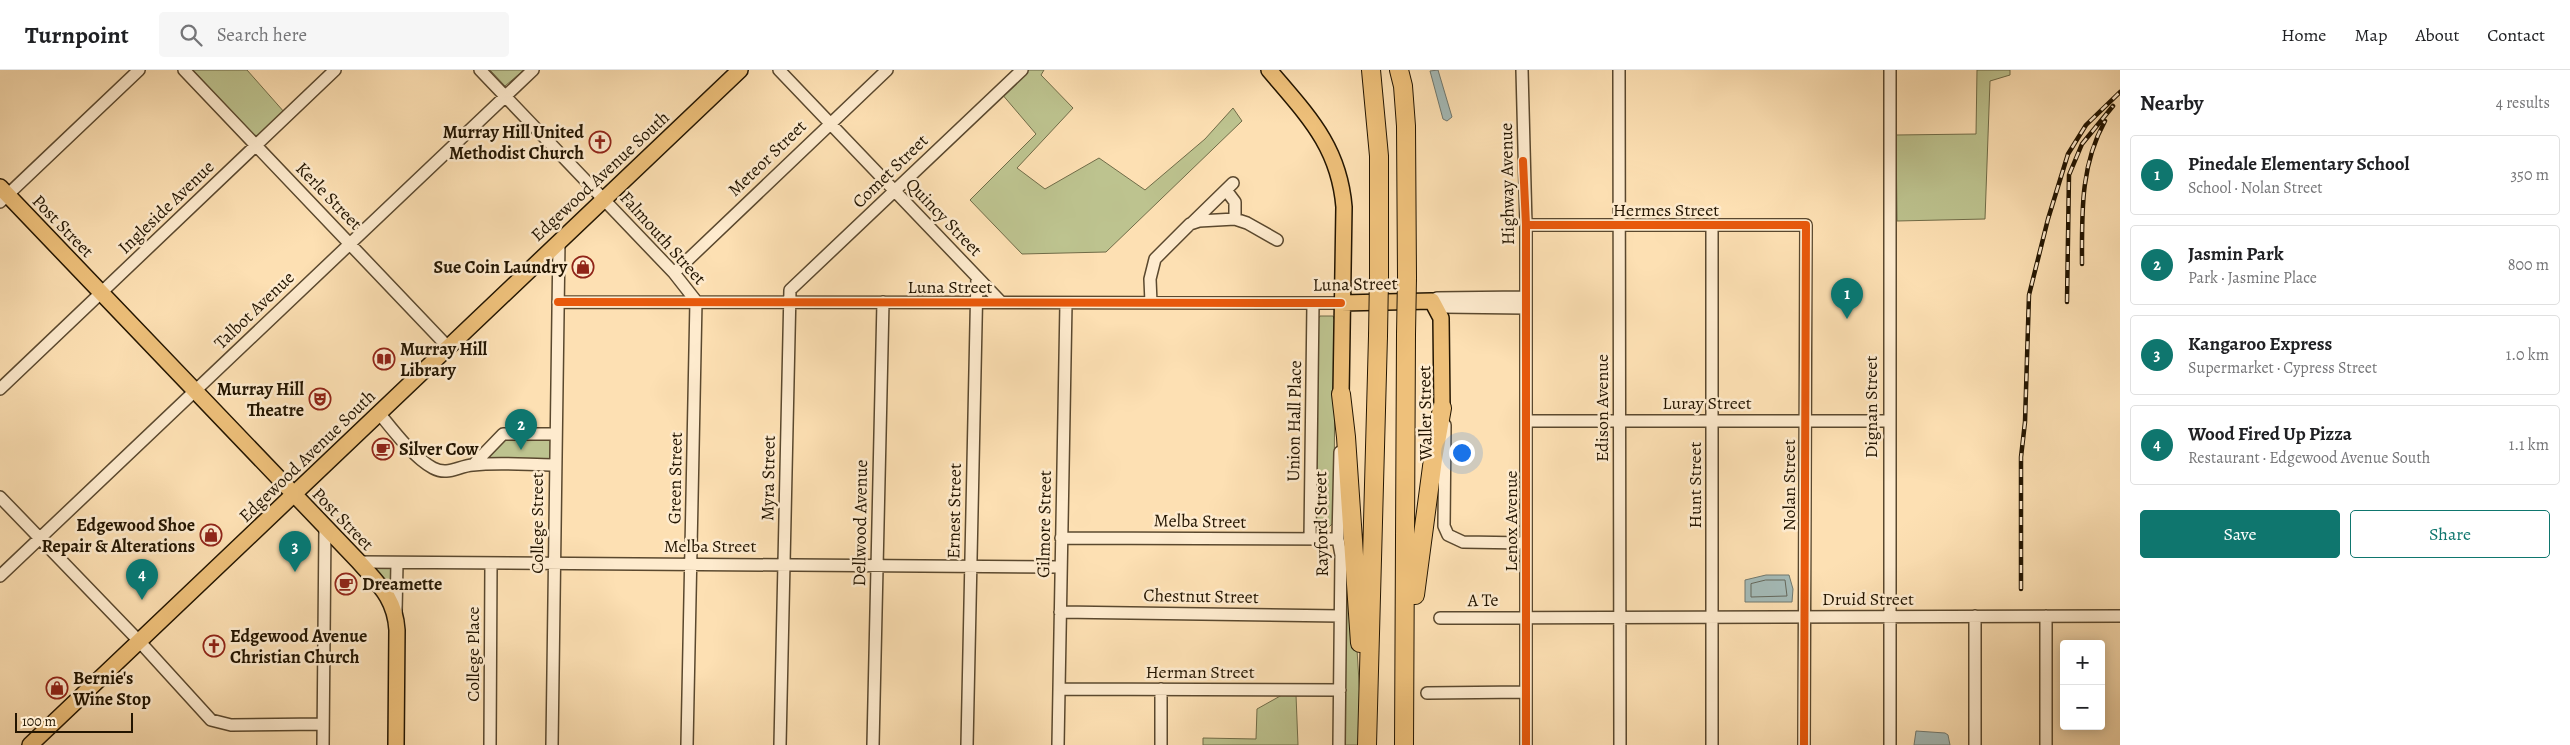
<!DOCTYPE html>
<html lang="en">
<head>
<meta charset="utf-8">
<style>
	:root { --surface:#fff; --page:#f6f6f6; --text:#202124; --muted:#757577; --line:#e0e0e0; --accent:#0f766e }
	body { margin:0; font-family:Alegreya,serif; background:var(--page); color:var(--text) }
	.controls { position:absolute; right:15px; bottom:15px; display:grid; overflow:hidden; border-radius:5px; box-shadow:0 2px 12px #0003 }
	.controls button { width:45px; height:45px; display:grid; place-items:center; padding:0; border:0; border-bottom:1px solid var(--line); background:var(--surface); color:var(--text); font:25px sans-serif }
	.scale { position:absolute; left:15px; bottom:12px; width:118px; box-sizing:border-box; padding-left:5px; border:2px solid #231501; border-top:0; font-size:14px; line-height:18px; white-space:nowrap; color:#231501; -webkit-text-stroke:4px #feebce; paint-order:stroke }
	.you { position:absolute; left:1461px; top:382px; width:18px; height:18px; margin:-12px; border:4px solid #fff; border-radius:50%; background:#1a73e8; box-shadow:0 0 0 8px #1a73e833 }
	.badge { display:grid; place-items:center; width:32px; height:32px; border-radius:50%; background:var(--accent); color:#fff; font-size:16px; font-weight:700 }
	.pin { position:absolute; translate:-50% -41px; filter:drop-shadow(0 1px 2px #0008) }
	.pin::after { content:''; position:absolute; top:26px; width:18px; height:15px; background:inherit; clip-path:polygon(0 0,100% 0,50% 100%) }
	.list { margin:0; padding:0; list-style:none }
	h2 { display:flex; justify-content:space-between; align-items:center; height:65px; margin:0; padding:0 20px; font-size:21px }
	h2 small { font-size:16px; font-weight:400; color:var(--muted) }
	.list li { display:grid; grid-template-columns:32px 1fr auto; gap:15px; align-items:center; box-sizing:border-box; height:80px; margin:0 10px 10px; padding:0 10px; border:1px solid var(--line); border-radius:5px }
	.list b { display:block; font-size:19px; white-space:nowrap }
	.list p { margin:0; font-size:16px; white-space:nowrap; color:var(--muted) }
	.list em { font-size:16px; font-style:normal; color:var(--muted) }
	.actions { display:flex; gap:10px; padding:15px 20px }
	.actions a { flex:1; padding:11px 0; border:1px solid var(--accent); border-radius:5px; text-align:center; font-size:18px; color:var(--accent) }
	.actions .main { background:var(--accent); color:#fff }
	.icon { flex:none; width:28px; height:28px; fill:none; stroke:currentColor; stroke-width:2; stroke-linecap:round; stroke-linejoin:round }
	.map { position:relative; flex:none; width:2120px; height:675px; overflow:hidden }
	header { display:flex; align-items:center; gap:30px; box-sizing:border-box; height:70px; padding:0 25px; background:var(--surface); border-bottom:1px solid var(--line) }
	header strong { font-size:24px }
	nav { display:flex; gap:28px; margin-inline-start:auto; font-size:18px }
	.search { width:350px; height:45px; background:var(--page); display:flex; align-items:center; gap:12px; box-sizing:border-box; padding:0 18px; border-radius:5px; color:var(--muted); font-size:19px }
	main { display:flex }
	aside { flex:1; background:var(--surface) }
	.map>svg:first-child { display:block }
	.green { fill:#bdc38f; stroke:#706c48 }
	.water { fill:#a4bab7; stroke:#70786e }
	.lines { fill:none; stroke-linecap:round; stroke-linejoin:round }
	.shore { stroke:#64685c; stroke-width:1 }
	.minor-casing { stroke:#5a482e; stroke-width:14 }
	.major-casing { stroke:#231501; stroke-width:18 }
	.highway-casing { stroke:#231501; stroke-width:20 }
	.minor { stroke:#feebce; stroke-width:11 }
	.major { stroke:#eec07a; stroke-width:15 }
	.highway { stroke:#eec07a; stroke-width:18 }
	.rail-casing { stroke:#231501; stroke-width:4.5 }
	.rail { stroke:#feebce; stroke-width:2.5; stroke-dasharray:8; stroke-linecap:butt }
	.highway-bridge-casing { stroke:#231501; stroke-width:20; stroke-linecap:butt }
	.highway-bridge { stroke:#eec07a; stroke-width:18 }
	.cycleway-casing { stroke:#feebce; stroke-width:11 }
	.cycleway { stroke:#e8590c; stroke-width:8 }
	.labels { text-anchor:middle; stroke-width:5; stroke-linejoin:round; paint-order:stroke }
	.poi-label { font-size:18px; font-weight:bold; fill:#231501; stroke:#feebce; text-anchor:start }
	.street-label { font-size:18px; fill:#231501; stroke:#feebce }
</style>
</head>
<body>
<header>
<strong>Turnpoint</strong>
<div class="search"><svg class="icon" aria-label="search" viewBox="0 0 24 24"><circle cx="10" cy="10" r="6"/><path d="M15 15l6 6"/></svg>Search here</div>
<nav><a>Home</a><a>Map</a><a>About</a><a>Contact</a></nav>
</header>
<main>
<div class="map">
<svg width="2120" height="675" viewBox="0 0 2120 675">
	<rect width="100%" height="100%" fill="#fde0b3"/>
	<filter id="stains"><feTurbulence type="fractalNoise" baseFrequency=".004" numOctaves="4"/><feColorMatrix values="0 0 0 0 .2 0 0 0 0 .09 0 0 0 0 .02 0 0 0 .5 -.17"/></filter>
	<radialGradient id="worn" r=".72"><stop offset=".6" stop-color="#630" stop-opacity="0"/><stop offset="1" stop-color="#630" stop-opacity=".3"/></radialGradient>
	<path class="green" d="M 193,0 L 247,0 L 285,43 L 259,68 L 253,67 Z
		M 490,0 L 524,0 L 505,16 Z
		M 1029,0 L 1044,0 L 1041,5 L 1073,38 L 1017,98 L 1045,119 L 1099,88 L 1145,120 L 1205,69 L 1233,38 L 1242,51 L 1106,182 L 1022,184 L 970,130 L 1036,64 L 1001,23 Z
		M 1977,0 L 2010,0 L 2010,5 L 1990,11 L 1985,149 L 1897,151 L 1896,65 L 1976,64 Z
		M 1320,246 L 1333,246 L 1335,251 L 1334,452 L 1324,462 L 1317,460 L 1315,455 L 1317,251 Z
		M 503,368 L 551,368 L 551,392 L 482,391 Z
		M 1343,408 L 1353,516 L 1363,675 L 1345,675 Z
		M 378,496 L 391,497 L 393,502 L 391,514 L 376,501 Z
		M 1282,625 L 1296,625 L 1298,675 L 1203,675 L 1203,668 L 1256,669 L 1257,639 Z"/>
	<path class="water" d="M 1438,0 L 1452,47 L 1447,51 L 1443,49 L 1430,1 Z
		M 1766,505 L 1789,505 L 1793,519 L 1792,532 L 1745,532 L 1745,510 Z
		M 1916,661 L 1945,663 L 1948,665 L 1950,675 L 1914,675 Z"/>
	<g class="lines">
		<path class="shore" d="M 1766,510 L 1785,510 L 1787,526 L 1751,527 L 1751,514 Z"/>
		<g class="minor-casing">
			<path id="minor" d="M 184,0 L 448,277
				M 480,0 L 674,203 L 696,231 L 687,675
				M 779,0 L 1001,232
				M 1522,0 L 1526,155 L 1526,675
				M 1619,0 L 1620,675
				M 1226,120 L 1235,132 L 1235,149
				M 0,132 L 139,0
				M 1192,153 L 1233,113
				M 1526,155 L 1806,155 L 1804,675
				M 1712,155 L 1712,675
				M 674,203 L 887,0
				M 558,232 L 1341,233
				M 1151,233 L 1150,209 L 1155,189 L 1190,154 L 1199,151 L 1235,149 L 1247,153 L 1277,170
				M 1525,238 L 1443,237 L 1432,231 L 1437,228 L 1525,227
				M 0,319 L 335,0
				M 379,343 C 392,359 414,388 433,398 C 448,406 458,396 473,395 C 500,392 528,395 555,395
				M 1526,351 L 1889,351
				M 1445,355 L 1444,456 L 1448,465 L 1463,472 L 1526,473
				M 473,395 L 503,364 L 555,364
				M 0,427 L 139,571 L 211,650 L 231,655 L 323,654
				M 1061,468 L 1338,469
				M 1310,469 L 1313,233
				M 359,492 L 1061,497
				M 0,506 L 533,0
				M 396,542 L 397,493
				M 1060,542 L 1340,546
				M 1440,548 L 2120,546
				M 1060,619 L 1340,620
				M 1161,619 L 1161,675
				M 1427,623 L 1526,622
				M 323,675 L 325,457
				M 490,675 L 491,493
				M 552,675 L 559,171
				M 780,675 L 790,220 L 1022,0
				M 873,675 L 883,232
				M 967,675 L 977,207
				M 1058,675 L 1066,233
				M 1339,675 L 1341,485 L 1338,469 L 1340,382
				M 1890,675 L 1890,0
				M 1975,675 L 1975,546
				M 2046,675 L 2046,546"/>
		</g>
		<g class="major-casing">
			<path id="major" d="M 1269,0 C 1307,45 1339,76 1344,137 L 1341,324
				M 0,117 L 359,492 C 379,515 395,528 397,560 L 396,675
				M 1341,233 L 1432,231 L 1441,248 L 1442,338
				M 30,675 L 740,0"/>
		</g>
		<g class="highway-casing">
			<path id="highway" d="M 1371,0 L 1379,86 L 1379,206
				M 1399,0 L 1403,16 L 1406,56 L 1407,208
				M 1341,324 L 1346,367 L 1360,573
				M 1415,525 L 1433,389 L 1442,338
				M 1367,675 L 1378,266
				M 1404,675 L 1406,264"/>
		</g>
		<use href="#minor" class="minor"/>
		<use href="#major" class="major"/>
		<use href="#highway" class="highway"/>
		<g class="rail-casing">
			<path id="rail" d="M 2082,194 C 2082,144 2080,96 2105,51
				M 2067,232 L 2069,105 L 2082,74 L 2113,36
				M 2021,519 L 2021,387 L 2025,352 L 2029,225 L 2048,149 L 2068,84 L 2086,55 L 2120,22"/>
		</g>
		<use href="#rail" class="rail"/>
		<g class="highway-bridge-casing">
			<path id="highway-bridge" d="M 1406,264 L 1407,208
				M 1378,266 L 1379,206"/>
		</g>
		<use href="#highway-bridge" class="highway-bridge"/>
		<g class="cycleway-casing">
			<path id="cycleway" d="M 1523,91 L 1526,155 L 1526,675
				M 1526,155 L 1806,155 L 1804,675
				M 558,232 L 1341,233"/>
		</g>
		<use href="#cycleway" class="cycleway"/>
	</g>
	<defs>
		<g id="church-ring" transform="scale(1.125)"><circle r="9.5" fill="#feebce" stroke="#8f2418" stroke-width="1.5"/><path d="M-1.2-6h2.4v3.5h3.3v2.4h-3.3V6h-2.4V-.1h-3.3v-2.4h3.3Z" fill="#8f2418"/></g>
		<g id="shop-ring" transform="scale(1.125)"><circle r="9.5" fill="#feebce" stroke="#8f2418" stroke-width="1.5"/><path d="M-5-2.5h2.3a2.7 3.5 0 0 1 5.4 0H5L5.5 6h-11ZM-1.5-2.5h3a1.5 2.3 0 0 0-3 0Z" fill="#8f2418"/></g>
		<g id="library-ring" transform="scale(1.125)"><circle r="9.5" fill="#feebce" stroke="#8f2418" stroke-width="1.5"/><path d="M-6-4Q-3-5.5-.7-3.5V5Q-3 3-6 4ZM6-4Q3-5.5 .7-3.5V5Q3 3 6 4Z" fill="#8f2418"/></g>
		<g id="theatre-ring" transform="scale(1.125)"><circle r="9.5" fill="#feebce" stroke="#8f2418" stroke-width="1.5"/><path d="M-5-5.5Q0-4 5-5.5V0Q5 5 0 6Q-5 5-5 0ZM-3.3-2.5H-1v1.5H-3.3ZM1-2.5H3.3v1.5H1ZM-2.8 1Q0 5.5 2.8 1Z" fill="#8f2418"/></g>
		<g id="cafe-ring" transform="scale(1.125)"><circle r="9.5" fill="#feebce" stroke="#8f2418" stroke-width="1.5"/><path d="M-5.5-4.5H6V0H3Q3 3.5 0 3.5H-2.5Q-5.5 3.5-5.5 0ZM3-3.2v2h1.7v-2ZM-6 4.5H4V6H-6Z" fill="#8f2418"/></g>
	</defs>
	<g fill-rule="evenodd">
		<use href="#church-ring" x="600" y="72"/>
		<use href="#shop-ring" x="583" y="197"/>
		<use href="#library-ring" x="384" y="289"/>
		<use href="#theatre-ring" x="320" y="329"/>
		<use href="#cafe-ring" x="383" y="379"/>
		<use href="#shop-ring" x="211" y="465"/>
		<use href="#cafe-ring" x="346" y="514"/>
		<use href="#church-ring" x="214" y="576"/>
		<use href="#shop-ring" x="57" y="618"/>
	</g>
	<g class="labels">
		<g class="poi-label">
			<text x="584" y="68" text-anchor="end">Murray Hill United<tspan x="584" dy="21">Methodist Church</tspan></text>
			<text x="567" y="203" text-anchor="end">Sue Coin Laundry</text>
			<text x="400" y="285">Murray Hill<tspan x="400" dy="21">Library</tspan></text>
			<text x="304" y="325" text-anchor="end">Murray Hill<tspan x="304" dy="21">Theatre</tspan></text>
			<text x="399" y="385">Silver Cow</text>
			<text x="195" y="461" text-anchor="end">Edgewood Shoe<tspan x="195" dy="21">Repair &amp; Alterations</tspan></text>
			<text x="362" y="520">Dreamette</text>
			<text x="230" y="572">Edgewood Avenue<tspan x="230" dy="21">Christian Church</tspan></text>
			<text x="73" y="614">Bernie's<tspan x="73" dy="21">Wine Stop</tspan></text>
		</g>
		<g class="street-label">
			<text transform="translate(767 88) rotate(-44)" y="6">Meteor Street</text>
			<text transform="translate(890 101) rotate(-44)" y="6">Comet Street</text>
			<text transform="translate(600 106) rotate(-43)" y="6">Edgewood Avenue South</text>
			<text transform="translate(1507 114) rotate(-91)" y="6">Highway Avenue</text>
			<text transform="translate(329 126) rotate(46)" y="6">Kerle Street</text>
			<text transform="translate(166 137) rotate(-44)" y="6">Ingleside Avenue</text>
			<text x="1666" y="146">Hermes Street</text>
			<text transform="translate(944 147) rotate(46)" y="6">Quincy Street</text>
			<text transform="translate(63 156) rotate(46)" y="6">Post Street</text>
			<text transform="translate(663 168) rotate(48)" y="6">Falmouth Street</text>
			<text transform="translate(1355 214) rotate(-1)" y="6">Luna Street</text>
			<text x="950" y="223">Luna Street</text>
			<text transform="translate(254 240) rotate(-44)" y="6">Talbot Avenue</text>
			<text x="1707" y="339">Luray Street</text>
			<text transform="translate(1871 337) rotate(-90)" y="6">Dignan Street</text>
			<text transform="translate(1602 338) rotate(-90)" y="6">Edison Avenue</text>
			<text transform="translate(1425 343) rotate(-91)" y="6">Waller Street</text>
			<text transform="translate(1294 351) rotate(-89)" y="6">Union Hall Place</text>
			<text transform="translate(307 386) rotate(-44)" y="6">Edgewood Avenue South</text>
			<text transform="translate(675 408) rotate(-89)" y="6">Green Street</text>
			<text transform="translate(768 408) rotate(-89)" y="6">Myra Street</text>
			<text transform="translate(1695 415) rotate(-90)" y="6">Hunt Street</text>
			<text transform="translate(1789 415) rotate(-90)" y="6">Nolan Street</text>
			<text transform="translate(954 441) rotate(-89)" y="6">Ernest Street</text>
			<text transform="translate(343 449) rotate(46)" y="6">Post Street</text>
			<text transform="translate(1200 451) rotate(1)" y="6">Melba Street</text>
			<text transform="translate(1511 451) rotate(-90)" y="6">Lenox Avenue</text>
			<text transform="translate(537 453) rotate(-90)" y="6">College Street</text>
			<text transform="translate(860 453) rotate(-89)" y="6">Dellwood Avenue</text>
			<text transform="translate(1044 454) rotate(-89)" y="6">Gilmore Street</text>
			<text transform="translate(1321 454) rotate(-91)" y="6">Rayford Street</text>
			<text x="710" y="482">Melba Street</text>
			<text transform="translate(1201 526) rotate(1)" y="6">Chestnut Street</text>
			<text x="1868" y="535">Druid Street</text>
			<text transform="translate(1483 530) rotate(-1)" y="6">A Te</text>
			<text transform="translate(473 584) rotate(-90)" y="6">College Place</text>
			<text x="1200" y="608">Herman Street</text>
		</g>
	</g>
	<rect width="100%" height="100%" filter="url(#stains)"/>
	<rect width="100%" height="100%" fill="url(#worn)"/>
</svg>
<div class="controls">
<button>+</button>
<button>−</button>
</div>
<div class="scale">100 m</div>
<div class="you"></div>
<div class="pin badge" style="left:1847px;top:249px">1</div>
<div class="pin badge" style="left:521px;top:380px">2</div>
<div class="pin badge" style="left:295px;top:502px">3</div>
<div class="pin badge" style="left:142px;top:530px">4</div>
</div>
<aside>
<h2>Nearby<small>4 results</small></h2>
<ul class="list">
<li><span class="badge">1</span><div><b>Pinedale Elementary School</b><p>School · Nolan Street</p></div><em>350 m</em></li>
<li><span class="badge">2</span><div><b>Jasmin Park</b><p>Park · Jasmine Place</p></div><em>800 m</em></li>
<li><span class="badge">3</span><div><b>Kangaroo Express</b><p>Supermarket · Cypress Street</p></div><em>1.0 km</em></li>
<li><span class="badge">4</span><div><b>Wood Fired Up Pizza</b><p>Restaurant · Edgewood Avenue South</p></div><em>1.1 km</em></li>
</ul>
<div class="actions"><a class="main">Save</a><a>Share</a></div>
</aside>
</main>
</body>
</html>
